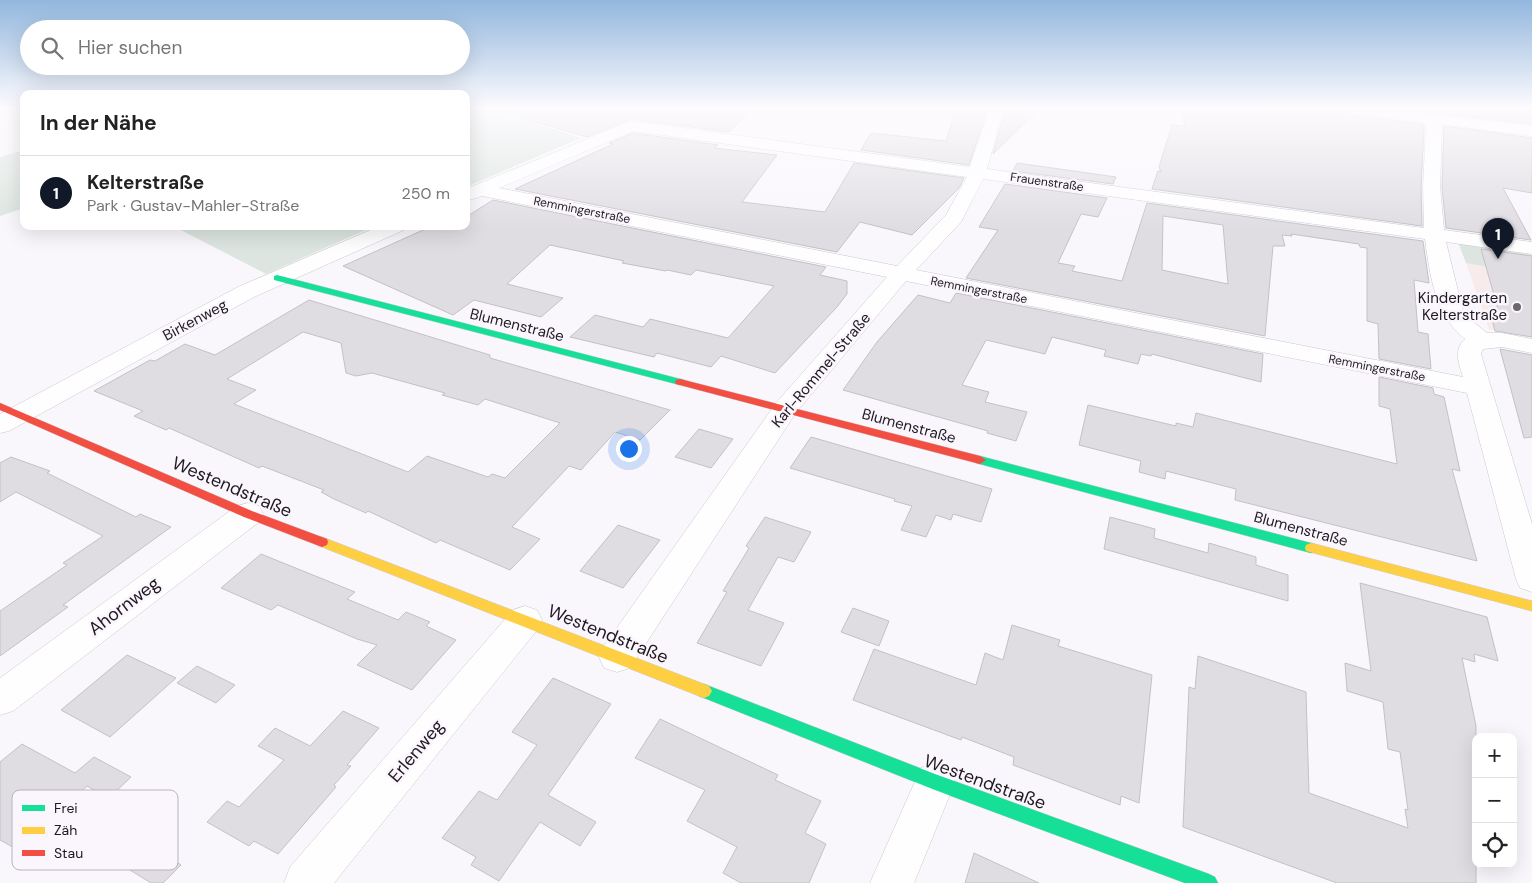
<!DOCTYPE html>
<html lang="de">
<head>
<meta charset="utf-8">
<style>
	:root { --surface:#fff; --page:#f6f6f6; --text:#222; --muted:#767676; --line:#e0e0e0; --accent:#111827 }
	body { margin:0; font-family:"DM Sans",sans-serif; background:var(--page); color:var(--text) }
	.controls { position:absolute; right:15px; bottom:15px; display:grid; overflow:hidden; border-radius:10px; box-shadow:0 5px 20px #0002 }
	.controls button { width:45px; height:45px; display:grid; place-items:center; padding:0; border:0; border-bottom:1px solid var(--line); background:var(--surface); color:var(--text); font:25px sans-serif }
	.you { position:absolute; left:628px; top:448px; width:18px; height:18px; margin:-12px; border:4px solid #fff; border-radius:50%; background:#1a73e8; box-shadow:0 0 0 8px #1a73e833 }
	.badge { display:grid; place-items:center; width:32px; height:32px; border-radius:50%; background:var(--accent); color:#fff; font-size:16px; font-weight:700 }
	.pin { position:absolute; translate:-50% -41px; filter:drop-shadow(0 1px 2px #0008) }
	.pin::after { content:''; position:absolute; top:26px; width:18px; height:15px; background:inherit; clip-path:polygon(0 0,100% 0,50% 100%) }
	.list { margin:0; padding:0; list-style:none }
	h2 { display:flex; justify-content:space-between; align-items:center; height:65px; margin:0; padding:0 20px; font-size:21px }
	h2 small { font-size:16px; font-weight:400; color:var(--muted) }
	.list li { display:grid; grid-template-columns:32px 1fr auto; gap:15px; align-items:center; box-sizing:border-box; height:75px; padding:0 20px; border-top:1px solid var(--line) }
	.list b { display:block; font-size:19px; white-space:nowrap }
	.list p { margin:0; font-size:16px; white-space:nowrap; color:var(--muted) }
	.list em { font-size:16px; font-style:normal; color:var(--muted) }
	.icon { flex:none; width:28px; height:28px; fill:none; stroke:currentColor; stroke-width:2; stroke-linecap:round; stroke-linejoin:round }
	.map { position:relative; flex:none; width:1532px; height:883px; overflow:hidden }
	.search { position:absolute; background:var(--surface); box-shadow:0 5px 20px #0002; left:20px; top:20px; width:450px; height:55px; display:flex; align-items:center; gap:12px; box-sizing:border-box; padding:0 18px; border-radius:28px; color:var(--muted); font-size:19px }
	.panel { position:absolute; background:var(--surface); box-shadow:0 5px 20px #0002; left:20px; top:90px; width:450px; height:140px; border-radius:10px }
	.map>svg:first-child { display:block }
	.education { fill:#f8ebeb }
	.green { fill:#dce5df }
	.building { fill:#e0dde2; stroke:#c4c1c6; fill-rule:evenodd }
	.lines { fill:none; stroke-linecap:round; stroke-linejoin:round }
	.street-casing { stroke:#cbc8cd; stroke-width:1 }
	.fast-casing { stroke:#cbc8cd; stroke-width:1 }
	.slow-casing { stroke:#cbc8cd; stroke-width:1 }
	.jam-casing { stroke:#cbc8cd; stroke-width:1 }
	.street { fill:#fefeff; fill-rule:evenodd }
	.fast { fill:#16e098; fill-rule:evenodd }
	.slow { fill:#ffcf43; fill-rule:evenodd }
	.jam { fill:#f24e42; fill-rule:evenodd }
	.poi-dot { fill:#6b676d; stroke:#fbf6fd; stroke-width:2 }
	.labels { text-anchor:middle; stroke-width:5; stroke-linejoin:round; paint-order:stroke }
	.far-street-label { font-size:12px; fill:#1e1a20; stroke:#fbf6fd }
	.poi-label { font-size:15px; fill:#1e1a20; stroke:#fbf6fd; text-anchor:end }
	.street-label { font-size:15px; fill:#1e1a20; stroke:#fbf6fd }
	.near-street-label { font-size:18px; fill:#1e1a20; stroke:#fbf6fd }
	.key { fill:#fbf6fd; stroke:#b9b4bb; stroke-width:1 }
	.key-label { font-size:14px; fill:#1e1a20 }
</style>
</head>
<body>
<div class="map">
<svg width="1532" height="883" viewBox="0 0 1532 883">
	<rect width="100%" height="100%" fill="#faf7fc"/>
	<path class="education" d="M 1466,263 L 1532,275 L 1532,337 L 1489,329 Z"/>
	<path class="green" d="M 466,107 L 491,109 L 581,138 L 466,187 Z
		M 24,150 L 24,208 L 0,216 L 0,157 Z
		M 173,226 L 375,226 L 266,274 Z
		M 1458,242 L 1532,255 L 1532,275 L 1466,263 Z"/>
	<path class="building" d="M 509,107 L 755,107 L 729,132 L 631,119 L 587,137 L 508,114 Z
		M 957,107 L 988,107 L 969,165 L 861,150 L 871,133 L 946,141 Z
		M 1180,107 L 1324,107 L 1326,111 L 1333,113 L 1422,124 L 1424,127 L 1421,187 L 1422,226 L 1152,189 L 1158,171 L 1161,172 L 1159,167 L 1172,125 L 1185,126 Z
		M 1383,107 L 1497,107 L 1532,111 L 1532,124 Z
		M 1006,108 L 1037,111 L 993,154 Z
		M 1444,126 L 1532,138 L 1532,193 L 1503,188 L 1531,240 L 1446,228 L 1442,187 Z
		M 633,133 L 718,145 L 714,148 L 777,155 L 742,202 L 825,212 L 854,163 L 964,178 L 959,188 L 912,235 L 860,222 L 837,252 L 515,189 L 613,144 L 609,143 Z
		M 1017,163 L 1116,177 L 1113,184 L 1013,171 Z
		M 1005,184 L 1107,198 L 1098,217 L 1081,214 L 1058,263 L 1075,266 L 1072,271 L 1122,281 L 1147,203 L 1423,241 L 1429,283 L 1414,280 L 1418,332 L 1428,334 L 1431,369 L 1379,359 L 1378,324 L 1367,321 L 1367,248 L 1360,247 L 1359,244 L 1291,234 L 1292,236 L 1282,235 L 1285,246 L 1273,246 L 1265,336 L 966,278 L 998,230 L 979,227 ZM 1163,216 L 1223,225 L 1228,284 L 1162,270 Z
		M 493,200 L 826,267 L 820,275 L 847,281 L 847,294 L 837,307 L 775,373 L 721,356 L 711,367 L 657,353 L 654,357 L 570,337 L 595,315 L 643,327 L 650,319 L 728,338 L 774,286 L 696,270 L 691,275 L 667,270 L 666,271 L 622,263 L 624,261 L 550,245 L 507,284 L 563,298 L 541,317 L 474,300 L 453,315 L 343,266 L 432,226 L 466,226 L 466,217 Z
		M 1481,249 L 1532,256 L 1532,337 L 1495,331 L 1490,311 L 1499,313 Z
		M 956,293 L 1263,354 L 1261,382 L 1152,354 L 1151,356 L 1141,354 L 1138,364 L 1104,356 L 1106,350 L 1052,337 L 1045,354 L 986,340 L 962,385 L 989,392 L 985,402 L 1027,412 L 1016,441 L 987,433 L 988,431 L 843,390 L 877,342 L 918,295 L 950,303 Z
		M 309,300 L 490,355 L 490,358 L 670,410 L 640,440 L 615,432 L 581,470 L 569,466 L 512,527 L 540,539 L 510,570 L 440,540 L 436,543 L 368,511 L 366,513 L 334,499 L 321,492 L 324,490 L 262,466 L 259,468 L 169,428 L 166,430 L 134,416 L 143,411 L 94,391 L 150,360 L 155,361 L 185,344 L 215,355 ZM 303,332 L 341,343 L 346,373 L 356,376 L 372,373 L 445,393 L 442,395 L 478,405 L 485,399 L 560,423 L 505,478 L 492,474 L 488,477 L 427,456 L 408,472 L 234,404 L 256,390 L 227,379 Z
		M 1500,349 L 1532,355 L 1532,437 L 1524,438 Z
		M 1379,377 L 1433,388 L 1434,394 L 1444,397 L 1460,471 L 1452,469 L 1477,561 L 1235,500 L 1236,489 L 1166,471 L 1165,479 L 1139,472 L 1141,461 L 1079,445 L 1088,405 L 1176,426 L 1176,423 L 1193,427 L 1196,413 L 1397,464 L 1390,409 L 1379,406 Z
		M 699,429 L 733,439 L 711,468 L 675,457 Z
		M 811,437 L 992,489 L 981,522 L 953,514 L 951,520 L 936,515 L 926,537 L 901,530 L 912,506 L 894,501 L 895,499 L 790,468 Z
		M 11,457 L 50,471 L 47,473 L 136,517 L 140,514 L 171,527 L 63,605 L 68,607 L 0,656 L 0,611 L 67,565 L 63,563 L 103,536 L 16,492 L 0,502 L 0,463 Z
		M 765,517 L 811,532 L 794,562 L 778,557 L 748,610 L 784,623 L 761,666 L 697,643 L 727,592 L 723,591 L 749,548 L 746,546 Z
		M 1110,517 L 1155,529 L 1154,538 L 1208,553 L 1209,543 L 1256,557 L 1256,565 L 1288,575 L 1288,601 L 1104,549 Z
		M 618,525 L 660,540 L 623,588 L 580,571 Z
		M 261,554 L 355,592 L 347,599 L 398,620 L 406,612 L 430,622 L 426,626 L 456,640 L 412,690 L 357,665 L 377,645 L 357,639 L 278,605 L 271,610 L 221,588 Z
		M 1360,583 L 1487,617 L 1498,661 L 1474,654 L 1475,662 L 1462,658 L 1476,726 L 1476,883 L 1337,883 L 1183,827 L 1189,687 L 1195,689 L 1198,656 L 1306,692 L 1309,793 L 1408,828 L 1405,809 L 1408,810 L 1400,752 L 1388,749 L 1383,702 L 1347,691 L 1345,663 L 1371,671 Z
		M 853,608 L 889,621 L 879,646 L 841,632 Z
		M 1012,625 L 1060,640 L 1058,646 L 1152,675 L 1139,803 L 1121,796 L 1120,805 L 1013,765 L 1014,757 L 962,737 L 961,740 L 853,700 L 874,649 L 976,685 L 985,653 L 1003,660 Z
		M 127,655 L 176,678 L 110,737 L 61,710 Z
		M 197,666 L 235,685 L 216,703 L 177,683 Z
		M 553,678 L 611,704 L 548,795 L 596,822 L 580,846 L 540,822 L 499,881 L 471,865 L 476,857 L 442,838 L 479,791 L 497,800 L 537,745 L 512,732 Z
		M 343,711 L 379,728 L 347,765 L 351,766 L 334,785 L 336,787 L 278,854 L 254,841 L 249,846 L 207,822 L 227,801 L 239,807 L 284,760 L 258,746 L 275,728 L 310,746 Z
		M 660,719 L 778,775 L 775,780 L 821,801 L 805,833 L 826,844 L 809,883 L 741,883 L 723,873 L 737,847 L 687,821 L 705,790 L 635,758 Z
		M 22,744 L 75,773 L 94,757 L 131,777 L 109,798 L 87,786 L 18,850 L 0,840 L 0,762 Z
		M 148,844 L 181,865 L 163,883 L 151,883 L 125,867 Z
		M 974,853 L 1039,883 L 965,883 Z"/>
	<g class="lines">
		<g class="street-casing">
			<path id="street" d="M 990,107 L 1004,107 L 987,169 L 1424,228 L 1423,187 L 1426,127 L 1423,122 L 1333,111 L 1328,110 L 1326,107 L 1368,107 L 1532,126 L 1532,136 L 1440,124 L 1442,127 L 1440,187 L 1444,230 L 1532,242 L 1532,254 L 1446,242 L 1463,311 L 1471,320 L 1487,333 L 1502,333 L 1532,339 L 1532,353 L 1502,347 L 1483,349 L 1481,354 L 1532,524 L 1532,592 L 1520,588 L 1516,579 L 1467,393 L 906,281 L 795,414 L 630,668 L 617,672 L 604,668 L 599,657 L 604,646 L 776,403 L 887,277 L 482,196 L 466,201 L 466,189 L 631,121 L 970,167 ZM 633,131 L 967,177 L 946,215 L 897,266 L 499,188 ZM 983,179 L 1425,239 C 1430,276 1435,315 1465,339 C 1453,350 1459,364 1463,377 L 916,270 L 961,222 Z
				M 380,226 L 406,226 L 404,230 L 254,297 L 9,431 L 0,433 L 0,414 L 238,287 Z
				M 248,503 L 259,506 L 263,514 L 259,522 L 13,711 L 0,715 L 0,678 L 237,506 Z
				M 525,606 L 537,610 L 542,620 L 537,630 L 334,883 L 284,883 L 290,867 L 513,610 Z
				M 935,763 L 949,768 L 955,782 L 914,883 L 870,883 L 921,768 Z"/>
		</g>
		<g class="fast-casing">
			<path id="fast" d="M 277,275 L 684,380 L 685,382 L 680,385 L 274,280 L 274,276 Z
				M 980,456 L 1311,543 L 1316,545 L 1317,548 L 1316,551 L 1311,553 L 976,463 L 974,460 L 976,457 Z
				M 704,684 L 935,774 L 1209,874 L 1215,877 L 1218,883 L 1185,883 L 935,790 L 699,696 L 696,691 L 699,686 Z"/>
		</g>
		<g class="slow-casing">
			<path id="slow" d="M 322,537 L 709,686 L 712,691 L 709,696 L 704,698 L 699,696 L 317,545 L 316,542 L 317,539 Z
				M 1311,543 L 1532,601 L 1532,611 L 1306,551 L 1305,548 L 1306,545 Z"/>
		</g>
		<g class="jam-casing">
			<path id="jam" d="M 680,379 L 980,456 L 986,460 L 980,464 L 676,384 L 675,382 L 676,380 Z
				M 0,403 L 252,511 L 327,539 L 328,542 L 327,545 L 322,547 L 244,517 L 0,410 Z"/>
		</g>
		<use href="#street" class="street"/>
		<use href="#fast" class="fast"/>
		<use href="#slow" class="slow"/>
		<use href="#jam" class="jam"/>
	</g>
	<linearGradient id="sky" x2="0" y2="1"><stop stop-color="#92b7de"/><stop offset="0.47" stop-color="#fdfbfe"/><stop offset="1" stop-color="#fdfbfe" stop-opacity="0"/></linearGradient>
	<rect width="1532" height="230" fill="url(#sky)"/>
	<circle class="poi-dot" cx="1517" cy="307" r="5"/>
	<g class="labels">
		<g class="far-street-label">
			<text transform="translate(1047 182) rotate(8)" y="4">Frauenstraße</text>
			<text transform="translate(582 210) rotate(11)" y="4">Remmingerstraße</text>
			<text transform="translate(979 290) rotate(11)" y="4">Remmingerstraße</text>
			<text transform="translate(1377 368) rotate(11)" y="4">Remmingerstraße</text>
		</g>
		<g class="poi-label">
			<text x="1507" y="303">Kindergarten<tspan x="1507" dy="17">Kelterstraße</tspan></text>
		</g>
		<g class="street-label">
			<text transform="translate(195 320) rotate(-28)" y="5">Birkenweg</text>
			<text transform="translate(517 325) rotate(14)" y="5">Blumenstraße</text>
			<text transform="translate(821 370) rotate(-50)" y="5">Karl-Rommel-Straße</text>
			<text transform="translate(909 426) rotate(15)" y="5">Blumenstraße</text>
			<text transform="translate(1301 529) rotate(15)" y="5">Blumenstraße</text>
		</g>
		<g class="near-street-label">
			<text transform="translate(232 487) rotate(23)" y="6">Westendstraße</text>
			<text transform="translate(124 606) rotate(-37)" y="6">Ahornweg</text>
			<text transform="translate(608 634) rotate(22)" y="6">Westendstraße</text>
			<text transform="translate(416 751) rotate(-50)" y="6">Erlenweg</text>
			<text transform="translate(985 782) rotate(20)" y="6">Westendstraße</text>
		</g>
	</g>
	<rect x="12" y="790" width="166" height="80" rx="8" class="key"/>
	<rect x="22" y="805" width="23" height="6" fill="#16e098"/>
	<rect x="22" y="827" width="23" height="7" fill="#ffcf43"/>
	<rect x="22" y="850" width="23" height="6" fill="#f24e42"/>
	<g class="key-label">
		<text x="54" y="813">Frei</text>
		<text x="54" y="835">Zäh</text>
		<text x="54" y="858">Stau</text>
	</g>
</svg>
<div class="controls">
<button>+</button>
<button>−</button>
<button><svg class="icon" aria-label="locate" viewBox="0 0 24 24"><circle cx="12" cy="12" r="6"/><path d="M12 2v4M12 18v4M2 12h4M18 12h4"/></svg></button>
</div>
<div class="you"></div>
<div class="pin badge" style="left:1498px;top:259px">1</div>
<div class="search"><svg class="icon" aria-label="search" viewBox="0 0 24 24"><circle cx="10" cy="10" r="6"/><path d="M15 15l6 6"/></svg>Hier suchen</div>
<section class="panel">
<h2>In der Nähe<small></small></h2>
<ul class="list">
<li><span class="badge">1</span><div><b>Kelterstraße</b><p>Park · Gustav-Mahler-Straße</p></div><em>250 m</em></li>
</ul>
</section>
</div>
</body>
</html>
